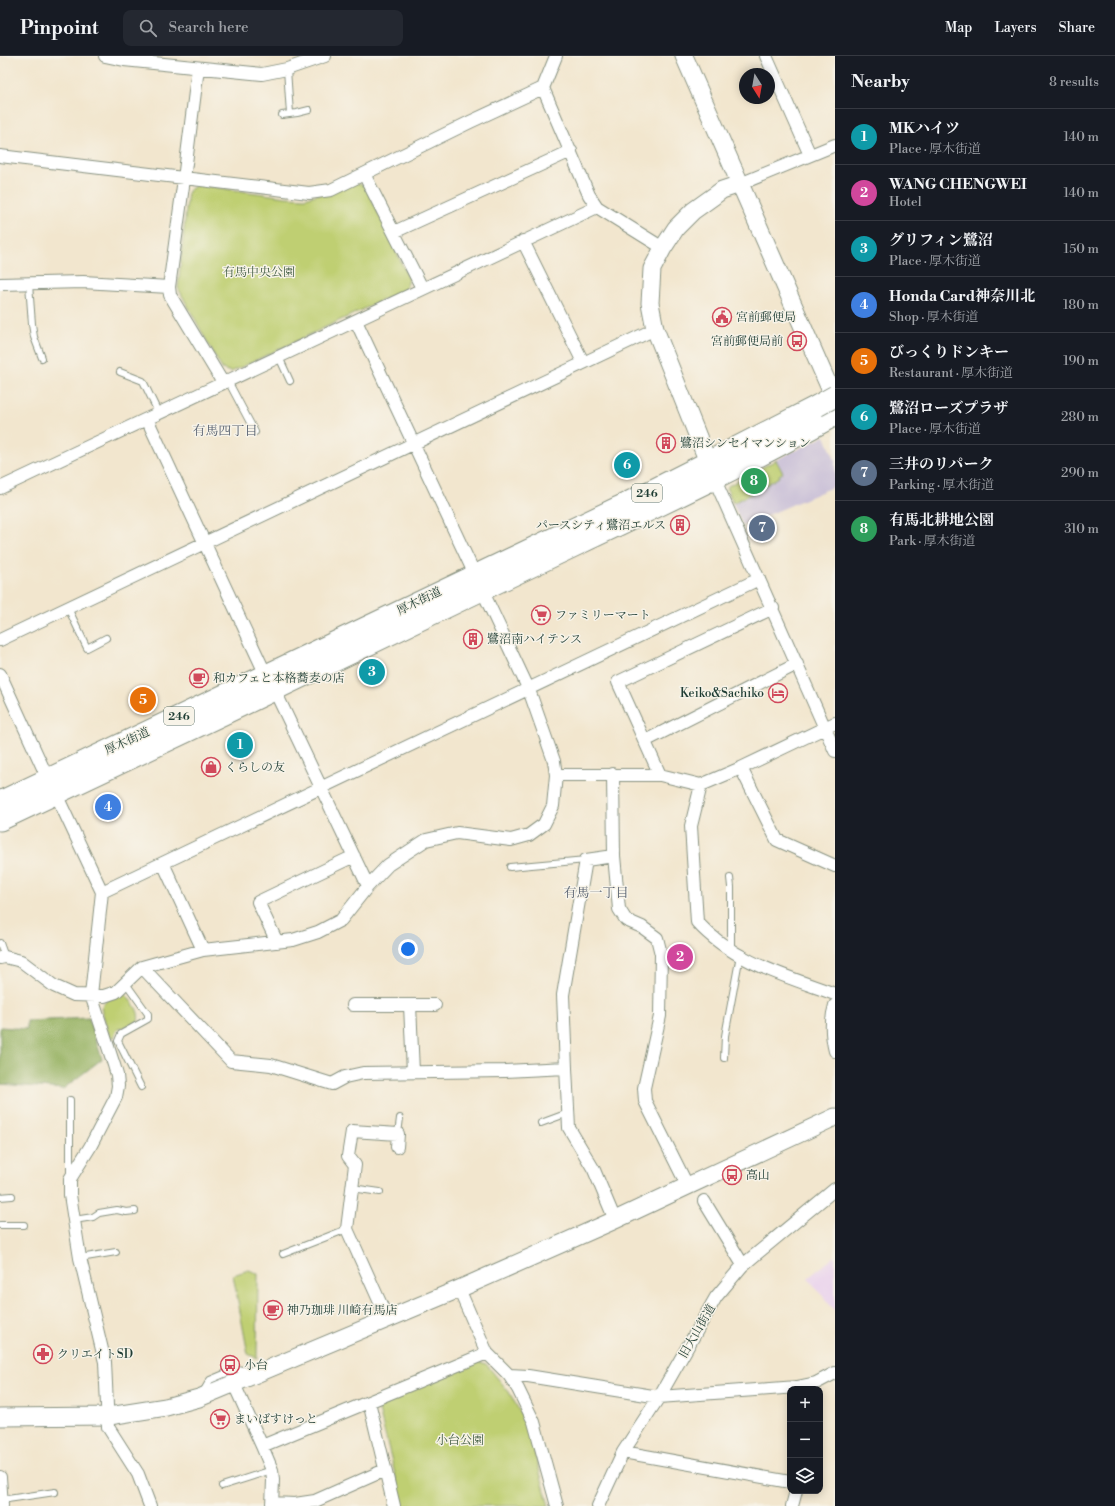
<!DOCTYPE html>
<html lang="en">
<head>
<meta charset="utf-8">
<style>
	:root { --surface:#171b24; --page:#242831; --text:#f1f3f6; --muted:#9ea1a6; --line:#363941; --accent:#d1495b }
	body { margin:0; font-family:"Libre Bodoni","Noto Serif JP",serif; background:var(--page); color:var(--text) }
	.controls { position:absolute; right:12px; bottom:12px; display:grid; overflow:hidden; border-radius:8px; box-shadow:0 2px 10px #0003 }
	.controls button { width:36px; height:36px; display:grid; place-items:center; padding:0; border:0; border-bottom:1px solid var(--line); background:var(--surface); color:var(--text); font:20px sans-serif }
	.compass { position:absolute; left:739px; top:12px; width:36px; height:36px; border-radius:50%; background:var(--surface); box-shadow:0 2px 10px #0003; rotate:169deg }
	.you { position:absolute; left:408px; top:893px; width:14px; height:14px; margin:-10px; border:3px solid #fff; border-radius:50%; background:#1a73e8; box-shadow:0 0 0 6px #1a73e833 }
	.badge { display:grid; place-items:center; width:26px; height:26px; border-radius:50%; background:var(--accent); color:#fff; font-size:13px; font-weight:700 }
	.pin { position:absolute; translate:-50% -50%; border:2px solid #fff; box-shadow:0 1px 4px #0006 }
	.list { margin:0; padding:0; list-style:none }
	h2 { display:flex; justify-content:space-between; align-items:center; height:52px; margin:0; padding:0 16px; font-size:17px }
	h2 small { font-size:13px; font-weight:400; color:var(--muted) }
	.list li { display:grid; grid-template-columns:26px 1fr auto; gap:12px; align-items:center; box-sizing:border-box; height:56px; padding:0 16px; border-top:1px solid var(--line) }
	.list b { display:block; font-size:15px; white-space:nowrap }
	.list p { margin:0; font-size:13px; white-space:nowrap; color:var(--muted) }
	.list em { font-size:13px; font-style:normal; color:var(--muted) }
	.icon { flex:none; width:22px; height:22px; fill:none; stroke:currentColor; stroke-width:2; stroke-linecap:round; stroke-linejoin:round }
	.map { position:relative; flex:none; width:835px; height:1450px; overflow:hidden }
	header { display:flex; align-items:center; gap:24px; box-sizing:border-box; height:56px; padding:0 20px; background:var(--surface); border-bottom:1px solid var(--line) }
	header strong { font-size:19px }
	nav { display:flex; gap:22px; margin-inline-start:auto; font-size:14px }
	.search { width:280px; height:36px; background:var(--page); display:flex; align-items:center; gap:10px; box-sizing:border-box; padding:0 14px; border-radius:8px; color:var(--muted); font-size:15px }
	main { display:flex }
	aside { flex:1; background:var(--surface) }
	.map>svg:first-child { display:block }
	.built { fill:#e9d1ed }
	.industrial { fill:#c9bfd7 }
	.green { fill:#bfcf72; stroke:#6f8653 }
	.forest { fill:#97b264; stroke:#5b784c }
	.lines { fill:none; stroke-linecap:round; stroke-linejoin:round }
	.lane-casing { stroke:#889281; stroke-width:8 }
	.street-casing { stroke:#889281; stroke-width:14 }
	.secondary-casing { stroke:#889281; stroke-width:19 }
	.highway-casing { stroke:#889281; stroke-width:23 }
	.lane { stroke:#fff; stroke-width:6 }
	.street { stroke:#fff; stroke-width:12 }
	.secondary { stroke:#fff; stroke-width:17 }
	.highway { stroke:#fff; stroke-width:21 }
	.highway-bridge-casing { stroke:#889281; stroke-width:23; stroke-linecap:butt }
	.highway-bridge { stroke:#fff; stroke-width:21 }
	.labels { text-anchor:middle; stroke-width:3; stroke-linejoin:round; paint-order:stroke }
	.shield { fill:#f7f3e8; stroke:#60746a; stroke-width:1 }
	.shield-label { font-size:11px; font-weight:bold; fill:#1f3d34 }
	.park-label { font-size:12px; fill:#3f5a40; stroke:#f7f3e8 }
	.poi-label { font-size:12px; fill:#1f3d34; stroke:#f7f3e8; text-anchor:start }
	.street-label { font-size:12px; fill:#1f3d34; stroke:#f7f3e8 }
	.neighbourhood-label { font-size:13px; fill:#586271; stroke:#f7f3e8 }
</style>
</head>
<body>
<header>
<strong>Pinpoint</strong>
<div class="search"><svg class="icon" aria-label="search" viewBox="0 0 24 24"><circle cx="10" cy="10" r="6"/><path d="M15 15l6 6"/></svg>Search here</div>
<nav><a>Map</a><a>Layers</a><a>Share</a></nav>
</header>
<main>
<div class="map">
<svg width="835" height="1450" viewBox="0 0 835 1450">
	<rect width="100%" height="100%" fill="#f7f3e8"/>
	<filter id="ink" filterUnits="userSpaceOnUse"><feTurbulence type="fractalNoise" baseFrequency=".025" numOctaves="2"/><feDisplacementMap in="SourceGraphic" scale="8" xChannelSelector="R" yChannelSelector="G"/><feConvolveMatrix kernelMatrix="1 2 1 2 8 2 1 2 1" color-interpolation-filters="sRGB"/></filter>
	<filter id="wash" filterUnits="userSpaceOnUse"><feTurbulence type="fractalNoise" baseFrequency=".012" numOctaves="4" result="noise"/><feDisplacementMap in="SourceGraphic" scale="16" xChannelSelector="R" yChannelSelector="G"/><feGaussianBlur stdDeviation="0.9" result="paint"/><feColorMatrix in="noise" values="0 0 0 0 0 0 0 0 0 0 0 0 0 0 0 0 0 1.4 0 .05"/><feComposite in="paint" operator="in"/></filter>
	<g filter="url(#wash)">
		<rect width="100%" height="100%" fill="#f2e6ce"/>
		<path class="built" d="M 835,1200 L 835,1255 L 808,1222 Z"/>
		<path class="industrial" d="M 825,380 L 835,404 L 835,430 L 743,470 L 733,447 L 755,436 L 783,417 L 776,404 Z"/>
		<path class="green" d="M 357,127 L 366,131 L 409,223 L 406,233 L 231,316 L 222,313 L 178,232 L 188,135 L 197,129 L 286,141 L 305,142 Z
			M 776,404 L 783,417 L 779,419 L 779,421 L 755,436 L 733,447 L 727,433 L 728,430 Z
			M 125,938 C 131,946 141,954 138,965 L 117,974 L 114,981 L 110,983 L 101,952 L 106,944 Z
			M 249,1214 L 258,1218 L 257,1302 L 248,1298 L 233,1219 Z
			M 477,1305 L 486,1308 L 509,1336 L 527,1369 L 549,1450 L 403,1450 L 378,1350 L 382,1345 Z"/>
		<path class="forest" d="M 89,962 L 102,1003 L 63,1033 L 0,1028 L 0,971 L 27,973 L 27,965 Z"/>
	</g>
	<g filter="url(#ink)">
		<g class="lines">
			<g class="lane-casing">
				<path id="lane" d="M 287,13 L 290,58
					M 282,59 L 297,57 L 309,54
					M 29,228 L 32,268 L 34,281 L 42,302
					M 279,301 L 290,325
					M 120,316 L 143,325 L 159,358
					M 228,325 L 255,376
					M 68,552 L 87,592 L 106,582
					M 510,811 L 586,804
					M 730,822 L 731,831 L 731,895
					M 0,887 L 5,901
					M 125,926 L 148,958 L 148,963 L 121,978 L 118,985 L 141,1031
					M 724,1002 L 725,980 L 740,899
					M 70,1044 L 70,1119
					M 541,1067 L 568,1057
					M 398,1078 L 400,1062
					M 352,1132 L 380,1136
					M 0,1141 L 12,1140
					M 74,1164 L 93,1161 L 99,1157 L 117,1154 L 126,1156 L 135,1155
					M 0,1169 L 24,1169
					M 283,1198 L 347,1173
					M 80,1202 L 116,1196
					M 203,1336 L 210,1324 L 236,1313 L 251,1315
					M 222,1430 L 272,1414
					M 1,1444 L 55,1436"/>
			</g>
			<g class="street-casing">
				<path id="street" d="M 105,0 L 124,4 L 262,18 L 287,13 L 325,0
					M 766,0 L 810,99
					M 198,12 L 184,123 L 169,231 L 170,239 L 223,327
					M 543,32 L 589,139 L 597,151 L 663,192
					M 0,100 L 309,137 L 331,134 L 470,66 L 543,32 L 556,0
					M 364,118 L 422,232
					M 740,128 L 835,89
					M 394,176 L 571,95
					M 523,185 L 583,306
					M 0,228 L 83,226 L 169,231
					M 147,363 L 266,619
					M 714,422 L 835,695
					M 0,432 L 597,151
					M 0,584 L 655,273
					M 0,618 L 48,723
					M 274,633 L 368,830
					M 645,685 L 797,608
					M 741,712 L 777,784 L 835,810
					M 613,718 L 614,800 L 619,853 L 626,864 L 642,871 L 657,882 L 661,898 L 660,960 L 644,1032 L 645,1045 L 688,1131
					M 556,719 L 660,719 L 701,729 L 741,712 L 835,667
					M 660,719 L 618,626 L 773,552
					M 701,729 L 691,770 L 697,866 C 733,906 786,920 835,938
					M 56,738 L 102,836 L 91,939 L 114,1009 L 117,1019 L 118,1030 L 116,1041 L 90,1091 L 70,1123 L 70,1139 L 80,1202 L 105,1306 L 108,1371 L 138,1418 L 150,1450
					M 163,807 L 203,894
					M 102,836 L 759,523
					M 277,886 L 258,846 L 354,800
					M 0,902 L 5,901 L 21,905 L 54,930 L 74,939 L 104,940 L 116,936 L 142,911 L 203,894 L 293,884 L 318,876 L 341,864 L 368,830 L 388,809 L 426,784 L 457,777 L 511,784 L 529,779 L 544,768 L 553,750 L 556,719 L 554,705 L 529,634 L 356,265
					M 142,911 L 231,1005 L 271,1009 L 332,1028 L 345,1021 L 363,1017 L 505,1015 L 566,1012 L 563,939 L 586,804 L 614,800
					M 353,949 L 435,949
					M 410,949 L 413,1016
					M 835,949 C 830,965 831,979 835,995
					M 566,1012 L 569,1072 L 594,1114 L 615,1164
					M 704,1145 L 743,1209
					M 459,1233 L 487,1297 L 509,1319 L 518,1333 L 534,1366 L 557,1450
					M 387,1262 L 347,1173 L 355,1109 L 348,1100 L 352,1075 L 398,1078 L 397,1091
					M 509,1319 L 528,1320 L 659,1341 L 797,1331 L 816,1327 L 835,1317
					M 234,1328 L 262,1390 L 272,1414 L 273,1424 L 272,1450
					M 369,1346 L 394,1450
					M 262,1390 L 487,1297
					M 623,1396 L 790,1426
					M 0,1421 L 2,1450
					M 272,1447 L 295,1448 L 315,1445 L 385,1414
					M 598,1450 L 623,1396 L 659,1341 L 716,1241 L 743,1209 L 835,1133
					M 792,1450 L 796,1435"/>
			</g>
			<g class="secondary-casing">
				<path id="secondary" d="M 684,0 L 835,344
					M 708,406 L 655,273 L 650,247 L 652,213 L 663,192 L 676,172 L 693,155 L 714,140 L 722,134 L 740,128
					M 0,1361 L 109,1360 L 166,1351 L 199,1342 L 459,1233 L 615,1164 L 835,1061"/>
			</g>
			<g class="highway-casing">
				<path id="highway" d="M 0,746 L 619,451 L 708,406 L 817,350
					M 0,764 C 162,688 323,611 484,533 C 602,476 721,423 835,359"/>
			</g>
			<use href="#lane" class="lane"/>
			<use href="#street" class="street"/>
			<use href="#secondary" class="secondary"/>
			<use href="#highway" class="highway"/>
			<g class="highway-bridge-casing">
				<path id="highway-bridge" d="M 817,350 L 835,340"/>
			</g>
			<use href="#highway-bridge" class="highway-bridge"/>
		</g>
	</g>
	<defs>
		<g id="civic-ring" transform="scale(1)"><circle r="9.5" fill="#f7f3e8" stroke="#d1495b" stroke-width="1.5"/><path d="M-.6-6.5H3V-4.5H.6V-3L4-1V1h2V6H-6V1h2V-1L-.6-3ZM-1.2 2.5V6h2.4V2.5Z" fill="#d1495b"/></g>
		<g id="bus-ring" transform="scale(1)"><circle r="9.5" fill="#f7f3e8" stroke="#d1495b" stroke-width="1.5"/><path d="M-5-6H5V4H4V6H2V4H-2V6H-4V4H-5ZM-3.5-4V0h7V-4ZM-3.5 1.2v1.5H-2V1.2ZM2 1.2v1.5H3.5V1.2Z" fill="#d1495b"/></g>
		<g id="building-ring" transform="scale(1)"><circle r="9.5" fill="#f7f3e8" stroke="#d1495b" stroke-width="1.5"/><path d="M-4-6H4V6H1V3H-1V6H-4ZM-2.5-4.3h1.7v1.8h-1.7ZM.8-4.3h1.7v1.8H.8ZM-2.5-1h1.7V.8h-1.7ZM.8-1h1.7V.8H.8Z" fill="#d1495b"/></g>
		<g id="supermarket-ring" transform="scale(1)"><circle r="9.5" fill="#f7f3e8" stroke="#d1495b" stroke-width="1.5"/><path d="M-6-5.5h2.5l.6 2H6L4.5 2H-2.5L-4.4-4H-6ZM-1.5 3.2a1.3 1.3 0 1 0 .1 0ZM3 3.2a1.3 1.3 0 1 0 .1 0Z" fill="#d1495b"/></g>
		<g id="cafe-ring" transform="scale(1)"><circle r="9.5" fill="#f7f3e8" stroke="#d1495b" stroke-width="1.5"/><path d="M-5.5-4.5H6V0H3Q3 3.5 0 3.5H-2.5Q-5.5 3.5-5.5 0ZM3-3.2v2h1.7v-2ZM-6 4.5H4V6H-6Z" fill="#d1495b"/></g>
		<g id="hotel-ring" transform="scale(1)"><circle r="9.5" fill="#f7f3e8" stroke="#d1495b" stroke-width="1.5"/><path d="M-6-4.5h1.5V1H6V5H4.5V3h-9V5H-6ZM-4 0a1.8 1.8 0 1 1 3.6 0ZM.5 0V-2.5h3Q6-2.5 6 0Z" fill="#d1495b"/></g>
		<g id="shop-ring" transform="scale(1)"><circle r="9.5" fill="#f7f3e8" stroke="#d1495b" stroke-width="1.5"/><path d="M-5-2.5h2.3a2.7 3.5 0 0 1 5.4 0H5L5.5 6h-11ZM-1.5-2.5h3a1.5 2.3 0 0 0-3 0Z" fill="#d1495b"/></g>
		<g id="pharmacy-ring" transform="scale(1)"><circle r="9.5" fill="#f7f3e8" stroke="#d1495b" stroke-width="1.5"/><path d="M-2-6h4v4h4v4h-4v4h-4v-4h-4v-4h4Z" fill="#d1495b"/></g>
	</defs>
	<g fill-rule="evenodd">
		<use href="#civic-ring" x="722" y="261"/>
		<use href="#bus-ring" x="797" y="285"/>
		<use href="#building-ring" x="666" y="387"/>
		<use href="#building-ring" x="680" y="469"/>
		<use href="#supermarket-ring" x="541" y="559"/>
		<use href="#building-ring" x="473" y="583"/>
		<use href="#cafe-ring" x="199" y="622"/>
		<use href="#hotel-ring" x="778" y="637"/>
		<use href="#shop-ring" x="211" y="711"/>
		<use href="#bus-ring" x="732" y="1119"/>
		<use href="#cafe-ring" x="273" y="1254"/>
		<use href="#pharmacy-ring" x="43" y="1298"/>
		<use href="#bus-ring" x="230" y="1309"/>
		<use href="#supermarket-ring" x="220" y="1363"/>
	</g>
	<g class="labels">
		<g class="shield">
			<rect x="632" y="428" width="30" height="18" rx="3"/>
			<rect x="164" y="651" width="30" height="18" rx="3"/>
		</g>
		<g class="shield-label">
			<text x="647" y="441">246</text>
			<text x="179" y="664">246</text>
		</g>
		<g class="park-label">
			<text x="259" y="220">有馬中央公園</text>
			<text x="460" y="1388">小台公園</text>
		</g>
		<g class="poi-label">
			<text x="736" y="265">宮前郵便局</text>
			<text x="783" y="289" text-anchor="end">宮前郵便局前</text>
			<text x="680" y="391">鷺沼シンセイマンション</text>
			<text x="666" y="473" text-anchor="end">パースシティ鷺沼エルス</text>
			<text x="555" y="563">ファミリーマート</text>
			<text x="487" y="587">鷺沼南ハイテンス</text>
			<text x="213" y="626">和カフェと本格蕎麦の店</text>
			<text x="764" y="641" text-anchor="end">Keiko&amp;Sachiko</text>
			<text x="225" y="715">くらしの友</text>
			<text x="746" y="1123">高山</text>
			<text x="287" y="1258">神乃珈琲 川崎有馬店</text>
			<text x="57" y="1302">クリエイトSD</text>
			<text x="244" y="1313">小台</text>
			<text x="234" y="1367">まいばすけっと</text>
		</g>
		<g class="street-label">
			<text transform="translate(419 545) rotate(-26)" y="4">厚木街道</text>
			<text transform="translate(127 685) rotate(-25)" y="4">厚木街道</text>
			<text transform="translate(697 1275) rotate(-60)" y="4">旧大山街道</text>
		</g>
		<g class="neighbourhood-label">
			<text x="225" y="379">有馬四丁目</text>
			<text x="596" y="841">有馬一丁目</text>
		</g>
	</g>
</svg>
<div class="controls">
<button>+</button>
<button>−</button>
<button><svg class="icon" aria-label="layers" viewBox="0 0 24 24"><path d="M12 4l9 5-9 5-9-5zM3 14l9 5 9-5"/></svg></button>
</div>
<svg class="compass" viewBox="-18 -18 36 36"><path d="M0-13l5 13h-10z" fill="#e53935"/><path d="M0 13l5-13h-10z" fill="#9ea1a6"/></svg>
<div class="you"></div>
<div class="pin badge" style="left:240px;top:689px;background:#0f9aa8">1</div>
<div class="pin badge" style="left:680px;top:901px;background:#d1479c">2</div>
<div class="pin badge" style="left:372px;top:616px;background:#0f9aa8">3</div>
<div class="pin badge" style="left:108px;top:751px;background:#3f7fe0">4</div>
<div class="pin badge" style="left:143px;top:644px;background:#e8710a">5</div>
<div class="pin badge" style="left:627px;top:409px;background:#0f9aa8">6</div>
<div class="pin badge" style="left:762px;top:472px;background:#5c6f8a">7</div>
<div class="pin badge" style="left:754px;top:425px;background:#2e9e5b">8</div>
</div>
<aside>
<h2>Nearby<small>8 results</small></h2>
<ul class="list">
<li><span class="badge" style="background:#0f9aa8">1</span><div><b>MKハイツ</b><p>Place · 厚木街道</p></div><em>140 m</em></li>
<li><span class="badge" style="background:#d1479c">2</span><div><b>WANG CHENGWEI</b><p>Hotel</p></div><em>140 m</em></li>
<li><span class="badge" style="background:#0f9aa8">3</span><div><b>グリフィン鷺沼</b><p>Place · 厚木街道</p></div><em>150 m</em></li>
<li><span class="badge" style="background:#3f7fe0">4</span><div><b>Honda Card神奈川北</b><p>Shop · 厚木街道</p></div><em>180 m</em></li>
<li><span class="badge" style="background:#e8710a">5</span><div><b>びっくりドンキー</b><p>Restaurant · 厚木街道</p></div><em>190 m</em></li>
<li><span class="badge" style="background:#0f9aa8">6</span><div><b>鷺沼ローズプラザ</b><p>Place · 厚木街道</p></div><em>280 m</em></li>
<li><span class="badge" style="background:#5c6f8a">7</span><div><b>三井のリパーク</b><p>Parking · 厚木街道</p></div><em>290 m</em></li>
<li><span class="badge" style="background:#2e9e5b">8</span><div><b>有馬北耕地公園</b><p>Park · 厚木街道</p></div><em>310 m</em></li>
</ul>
</aside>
</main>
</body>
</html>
